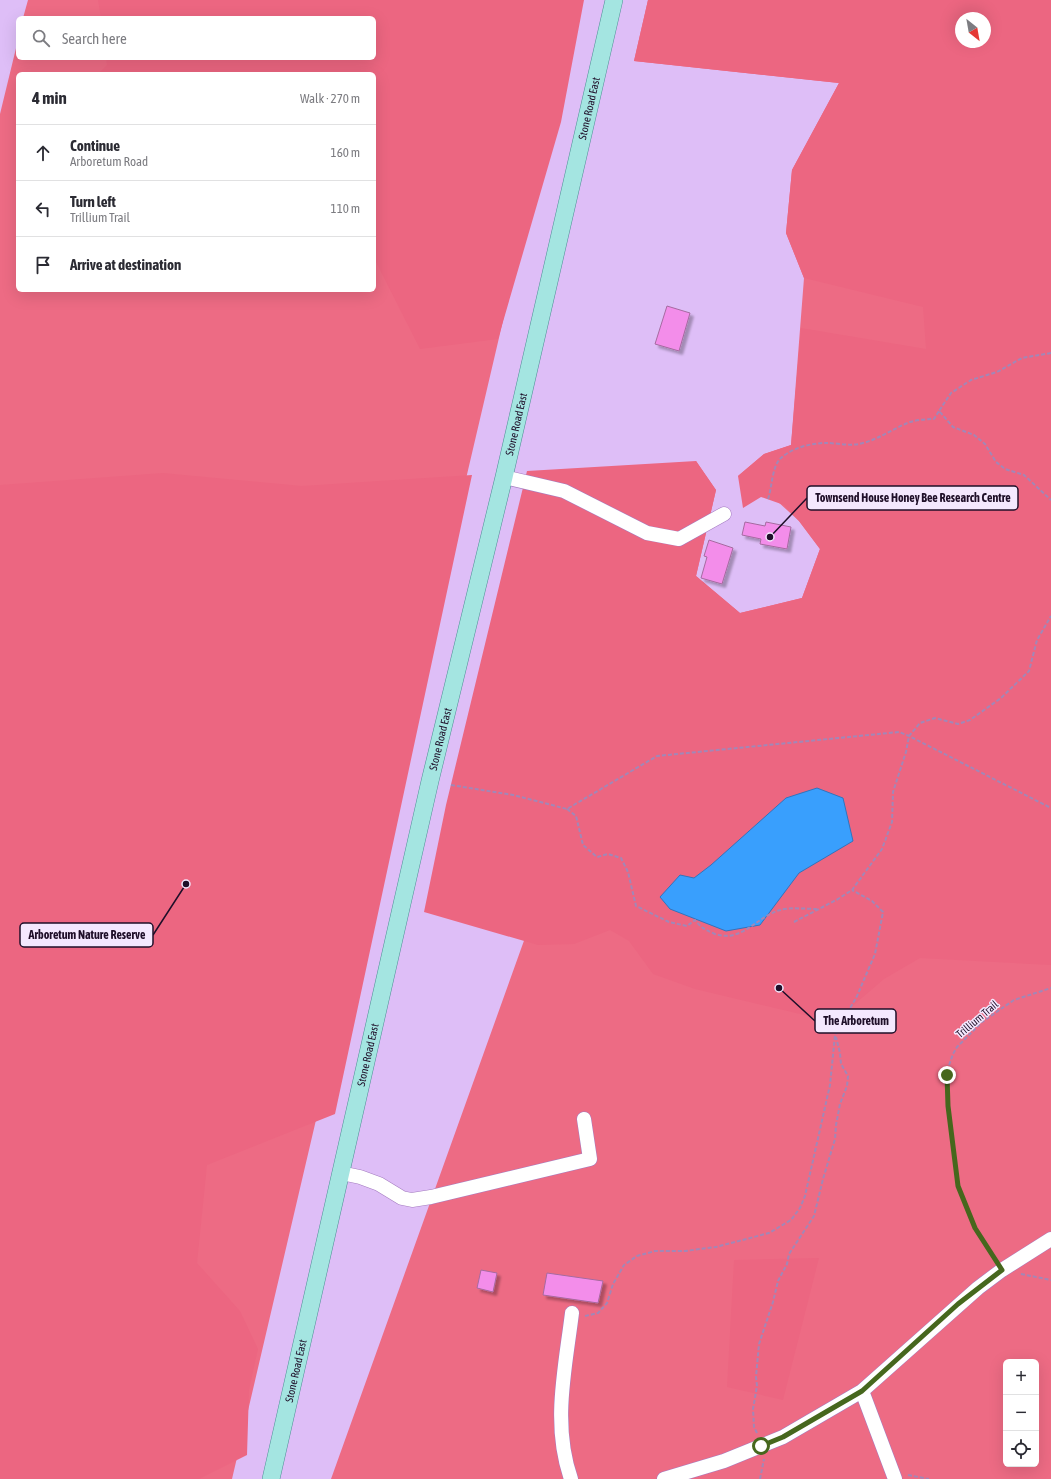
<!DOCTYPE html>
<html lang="en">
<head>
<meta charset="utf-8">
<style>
	:root { --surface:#fff; --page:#f2f2f3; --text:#2b2b33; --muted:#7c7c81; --line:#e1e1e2 }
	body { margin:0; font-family:"Asap Condensed",sans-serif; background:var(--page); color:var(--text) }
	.controls { position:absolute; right:12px; bottom:12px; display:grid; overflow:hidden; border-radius:6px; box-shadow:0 4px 16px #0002 }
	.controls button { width:36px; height:36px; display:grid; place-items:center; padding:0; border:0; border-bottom:1px solid var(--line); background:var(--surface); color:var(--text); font:20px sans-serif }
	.compass { position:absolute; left:955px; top:12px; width:36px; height:36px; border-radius:50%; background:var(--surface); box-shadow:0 4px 16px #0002; rotate:149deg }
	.stop { position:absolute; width:12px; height:12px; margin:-9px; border:3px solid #46671d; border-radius:50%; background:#fff }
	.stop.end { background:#46671d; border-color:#fff; box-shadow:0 1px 4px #0008 }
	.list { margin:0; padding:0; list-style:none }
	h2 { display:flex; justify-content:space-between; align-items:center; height:52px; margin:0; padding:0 16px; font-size:17px }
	h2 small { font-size:13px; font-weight:400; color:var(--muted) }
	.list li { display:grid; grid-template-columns:26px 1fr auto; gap:12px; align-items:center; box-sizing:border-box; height:56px; padding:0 16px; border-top:1px solid var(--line) }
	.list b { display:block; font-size:15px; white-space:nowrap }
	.list p { margin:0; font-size:13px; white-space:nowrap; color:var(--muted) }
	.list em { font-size:13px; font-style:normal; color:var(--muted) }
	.icon { flex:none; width:22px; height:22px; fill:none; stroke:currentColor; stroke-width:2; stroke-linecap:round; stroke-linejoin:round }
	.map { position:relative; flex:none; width:1051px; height:1479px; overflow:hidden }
	.search { position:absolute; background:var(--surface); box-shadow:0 4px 16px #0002; left:16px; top:16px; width:360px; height:44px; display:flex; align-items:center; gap:10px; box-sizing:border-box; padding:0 14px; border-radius:6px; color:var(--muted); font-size:15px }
	.panel { position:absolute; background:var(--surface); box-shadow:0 4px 16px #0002; left:16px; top:72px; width:360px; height:220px; border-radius:6px }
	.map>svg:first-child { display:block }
	.green { fill:#ed6b84; fill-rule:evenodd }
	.forest { fill:#ec6681; fill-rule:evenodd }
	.water { fill:#399ffd; stroke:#3174bd }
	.building { fill:#f38dea; stroke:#a66aa0; filter:url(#shadow) }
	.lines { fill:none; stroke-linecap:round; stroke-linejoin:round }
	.minor-casing { stroke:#a47cc0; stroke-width:15 }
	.major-casing { stroke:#4e8e94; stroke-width:18 }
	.path { stroke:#a287b7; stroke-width:2; stroke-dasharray:4 2; stroke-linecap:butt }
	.minor { stroke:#fff; stroke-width:14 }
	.major { stroke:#a4e5e1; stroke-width:17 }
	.route { stroke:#46671d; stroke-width:5 }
	.labels { text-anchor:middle; stroke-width:3; stroke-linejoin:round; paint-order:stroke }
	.street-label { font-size:11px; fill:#1f0f29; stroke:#f4e8fe }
	.leader { fill:none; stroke:#1f0f29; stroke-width:1.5 }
	.callout-dot { fill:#1f0f29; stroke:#f4e8fe; stroke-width:1.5 }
	.callout { fill:#f4e8fe; stroke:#1f0f29; stroke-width:1.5 }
	.callout-label { font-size:12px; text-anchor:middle; font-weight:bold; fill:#1f0f29 }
</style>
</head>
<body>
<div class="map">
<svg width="1051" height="1479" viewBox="0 0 1051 1479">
	<defs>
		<filter id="shadow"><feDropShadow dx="3.5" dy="3.5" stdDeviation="1" flood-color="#0004"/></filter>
	</defs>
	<rect width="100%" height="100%" fill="#debef7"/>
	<path class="green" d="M 28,0 L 578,0 L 232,1479 L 0,1479 L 0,114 L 18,40 L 18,58 L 374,58 L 374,18 L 23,18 ZM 18,74 L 374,74 L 374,290 L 18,290 Z
		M 648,0 L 1051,0 L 1051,1479 L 331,1479 L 696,461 L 716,490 L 696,576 L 740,613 L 802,598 L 820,549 L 799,521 L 776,500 L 738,476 L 764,454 L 791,445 L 804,278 L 786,233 L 792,170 L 839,83 L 634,61 ZM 961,18 L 985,18 L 985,42 L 961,42 ZM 1006,1362 L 1036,1362 L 1036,1464 L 1006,1464 Z"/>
	<path class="forest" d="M 98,0 L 584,0 L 561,122 L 498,339 L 420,349 L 374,258 L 374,74 L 98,74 L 107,65 L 106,58 L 374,58 L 374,18 L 101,18 Z
		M 648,0 L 1051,0 L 1051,965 L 920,958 L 884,979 L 834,1022 L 695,989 L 653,974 L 629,941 L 610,930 L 574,944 L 538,945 L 424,912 L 446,805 L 527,471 L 696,461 L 716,490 L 696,576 L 740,613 L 802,598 L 820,549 L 799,521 L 784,505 L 761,497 L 743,508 L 738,476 L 764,454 L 791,445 L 801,328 L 926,349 L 923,307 L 804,278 L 786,233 L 792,170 L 839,83 L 634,61 ZM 961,18 L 985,18 L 985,42 L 961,42 Z
		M 163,473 L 302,486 L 472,475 L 335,1114 L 207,1165 L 197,1263 L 240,1311 L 258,1349 L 249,1390 L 247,1455 L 199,1479 L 0,1479 L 0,485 Z
		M 819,1258 L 783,1400 L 727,1387 L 734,1260 Z"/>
	<path class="water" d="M 817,788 L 843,798 L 853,841 L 799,873 L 760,925 L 726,931 L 670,909 L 660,897 L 680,875 L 694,878 L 711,865 L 786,798 Z"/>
	<path class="building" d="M 667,306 L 690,313 L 679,351 L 655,344 Z
		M 745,522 L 765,526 L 766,522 L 791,527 L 787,549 L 760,544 L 761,539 L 742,535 Z
		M 709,540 L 733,548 L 722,584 L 701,578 L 707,557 L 704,556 Z
		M 481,1270 L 497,1273 L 493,1292 L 477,1288 Z
		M 547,1273 L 603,1281 L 598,1303 L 543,1295 Z"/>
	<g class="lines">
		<g class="minor-casing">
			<path id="minor" d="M 504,477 L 564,491 L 647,533 L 679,539 L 724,514
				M 341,1173 L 360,1177 L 379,1184 L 402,1198 L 412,1200 L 431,1197 L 590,1159 L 584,1119
				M 862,1391 L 895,1479
				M 571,1479 C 552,1424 565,1370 572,1313
				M 664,1479 L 724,1461 L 783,1437 L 862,1391 L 978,1288 L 1002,1270 L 1051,1239"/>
		</g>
		<g class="major-casing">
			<g id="major">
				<path id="s1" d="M 271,1479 L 430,781 L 504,477 L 614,0"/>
			</g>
		</g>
		<path class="path" d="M 1051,353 L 1022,358 L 997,372 L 971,380 L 951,393 L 939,411 L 953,427 L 974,435 L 985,444 L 996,462 L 1005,469 L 1024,475 L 1051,500
			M 768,499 C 772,488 772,467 780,459 C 791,448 811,443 826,443 C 836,443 849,446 859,444 C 878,440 892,429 910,422 C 917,420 926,419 934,419 L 939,411
			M 451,785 L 513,795 L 567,809 L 657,756 L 899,732 L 909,736 L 1051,808
			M 567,809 L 576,816 L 583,845 L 597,857 L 608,854 L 621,858 L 628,872 L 636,906 L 669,922 L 687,926 L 695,920 C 701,928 706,930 715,934 C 742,943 756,917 780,910 C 789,907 807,909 817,909
			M 794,922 L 838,899 L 852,890 L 882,849 L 892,822 L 893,792 L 906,752 L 909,736 L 920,723 L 935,718 L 958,724 L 970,720 L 1001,698 L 1029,671 L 1037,640 L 1051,616
			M 995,1259 L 975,1228 L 958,1186 L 948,1106 L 948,1068 L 953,1054 L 957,1047 L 982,1022 L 1014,1000 L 1051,988
			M 1021,1274 L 1051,1280
			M 585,1316 L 598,1313 L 607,1303 L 613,1284 L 624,1265 L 637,1256 L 655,1251 L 685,1251 L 716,1247 L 769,1233 L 791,1220 L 800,1208 L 805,1196 L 830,1085 L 835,1035 L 857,996 L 875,954 L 883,912 L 872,901 L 852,890
			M 757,1433 L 754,1427 L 753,1409 L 757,1386 L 756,1377 L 759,1344 L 773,1302 L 778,1281 L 787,1264 L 789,1254 L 814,1216 L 823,1179 L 835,1139 L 836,1125 L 840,1104 L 847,1086 L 848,1076 L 841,1064 L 840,1053 L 836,1037
			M 908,1475 L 929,1479
			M 760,1479 L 764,1459"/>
		<use href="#minor" class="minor"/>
		<use href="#major" class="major"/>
	</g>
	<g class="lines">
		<path class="route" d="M 761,1446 L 783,1437 L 862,1391 L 958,1304 L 1002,1270 L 975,1228 L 958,1186 L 948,1106 L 947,1075"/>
	</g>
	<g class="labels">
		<g class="street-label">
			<text dy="4" stroke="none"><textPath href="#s1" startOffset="1407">Stone Road East</textPath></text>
			<text dy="4" stroke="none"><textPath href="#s1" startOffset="1083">Stone Road East</textPath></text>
			<text dy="4" stroke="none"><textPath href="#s1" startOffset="759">Stone Road East</textPath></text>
			<text transform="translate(977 1019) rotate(-40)" y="4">Trillium Trail</text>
			<text dy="4" stroke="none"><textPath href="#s1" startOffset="435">Stone Road East</textPath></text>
			<text dy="4" stroke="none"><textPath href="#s1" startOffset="111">Stone Road East</textPath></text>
		</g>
	</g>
	<path class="leader" d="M770 537L807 498M186 884L153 935M779 988L815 1021"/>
	<g class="callout-dot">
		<circle cx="770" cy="537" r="4"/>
		<circle cx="186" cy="884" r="4"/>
		<circle cx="779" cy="988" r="4"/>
	</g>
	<g class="callout">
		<rect x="807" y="486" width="211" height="24" rx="4"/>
		<rect x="20" y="923" width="133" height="24" rx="4"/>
		<rect x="815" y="1009" width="81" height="24" rx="4"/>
	</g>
	<g class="callout-label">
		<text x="913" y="502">Townsend House Honey Bee Research Centre</text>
		<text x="87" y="939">Arboretum Nature Reserve</text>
		<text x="856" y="1025">The Arboretum</text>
	</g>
</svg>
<div class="controls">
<button>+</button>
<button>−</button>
<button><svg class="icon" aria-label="locate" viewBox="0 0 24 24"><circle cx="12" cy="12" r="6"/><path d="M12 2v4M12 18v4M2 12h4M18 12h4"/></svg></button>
</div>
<svg class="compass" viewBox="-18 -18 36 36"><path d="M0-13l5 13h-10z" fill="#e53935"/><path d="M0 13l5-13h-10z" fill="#7c7c81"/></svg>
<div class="stop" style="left:761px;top:1446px"></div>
<div class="stop end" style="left:947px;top:1075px"></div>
<div class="search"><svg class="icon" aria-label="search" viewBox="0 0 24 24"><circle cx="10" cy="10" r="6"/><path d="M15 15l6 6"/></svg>Search here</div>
<section class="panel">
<h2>4 min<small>Walk · 270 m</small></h2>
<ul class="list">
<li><svg class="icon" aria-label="ahead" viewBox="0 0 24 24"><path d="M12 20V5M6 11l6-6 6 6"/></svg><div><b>Continue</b><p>Arboretum Road</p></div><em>160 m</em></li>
<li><svg class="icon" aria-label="left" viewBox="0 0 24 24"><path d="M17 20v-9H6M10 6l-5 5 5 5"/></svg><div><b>Turn left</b><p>Trillium Trail</p></div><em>110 m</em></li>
<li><svg class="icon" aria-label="arrive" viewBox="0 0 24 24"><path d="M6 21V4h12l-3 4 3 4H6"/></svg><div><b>Arrive at destination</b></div></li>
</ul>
</section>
</div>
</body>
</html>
